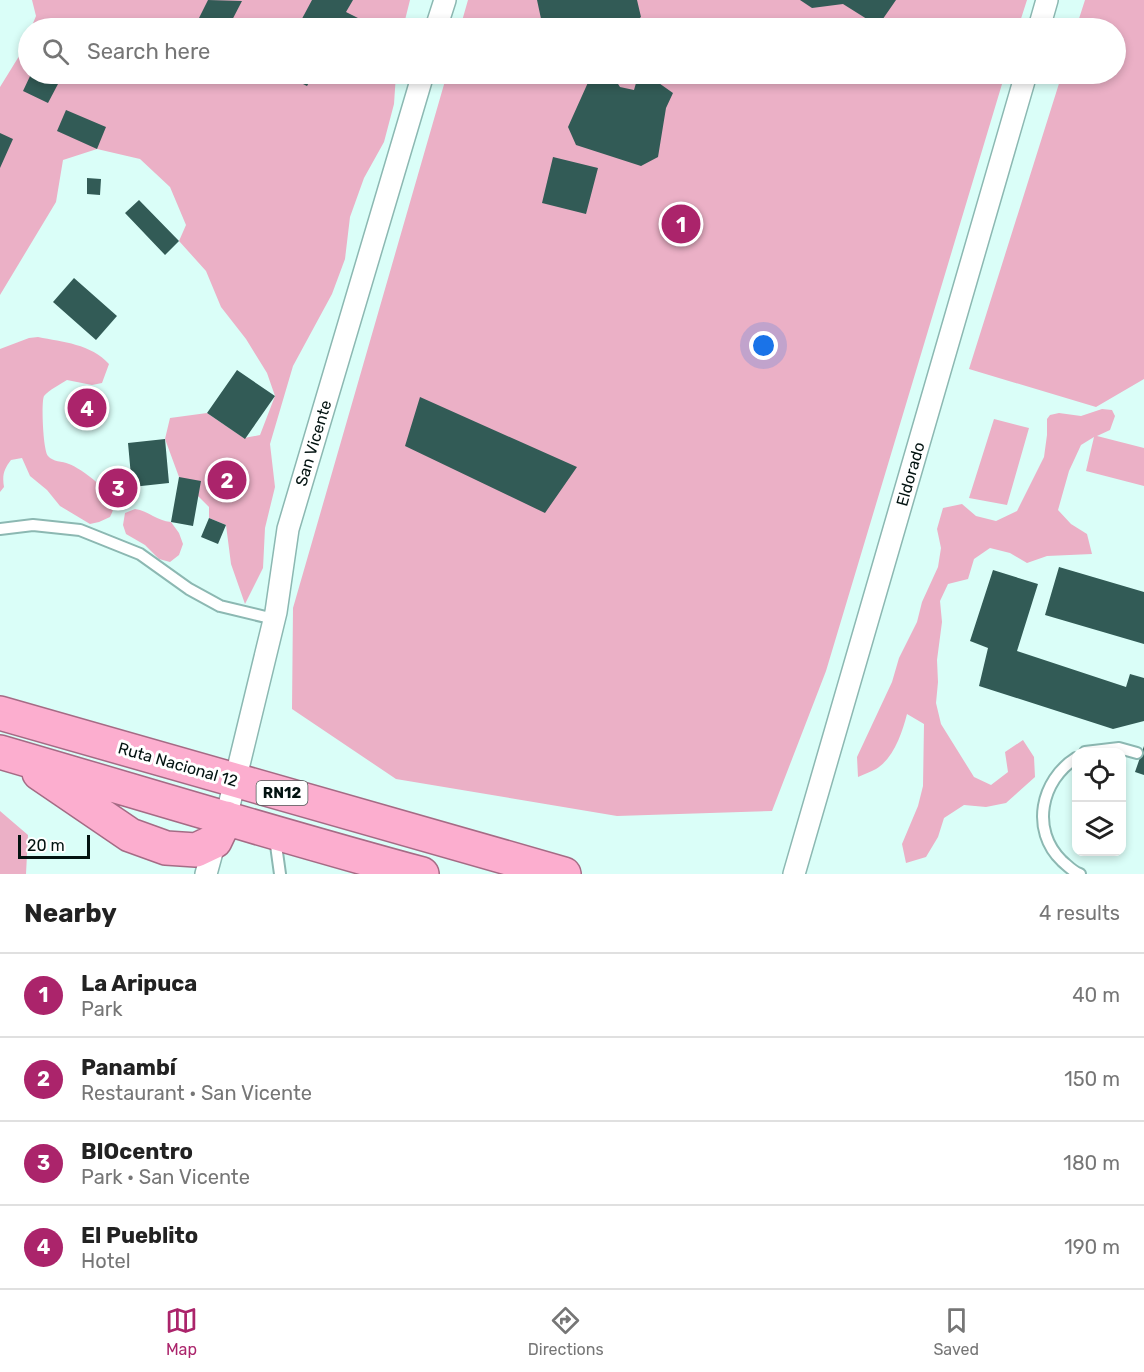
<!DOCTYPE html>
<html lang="en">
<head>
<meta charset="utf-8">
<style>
	:root { --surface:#fff; --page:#f6f6f6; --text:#222; --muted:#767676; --line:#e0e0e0; --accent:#ab246b }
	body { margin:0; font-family:Rubik,sans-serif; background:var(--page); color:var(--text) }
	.controls { position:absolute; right:18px; bottom:18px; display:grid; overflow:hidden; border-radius:12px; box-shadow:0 3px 9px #0003 }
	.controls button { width:54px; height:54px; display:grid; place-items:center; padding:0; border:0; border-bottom:2px solid var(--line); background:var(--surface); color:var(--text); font:30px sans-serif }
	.scale { position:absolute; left:18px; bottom:15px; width:72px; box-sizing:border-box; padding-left:6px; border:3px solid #031311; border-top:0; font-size:16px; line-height:21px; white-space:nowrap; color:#031311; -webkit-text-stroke:4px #fff; paint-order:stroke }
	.you { position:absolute; left:764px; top:346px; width:21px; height:21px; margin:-15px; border:4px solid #fff; border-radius:50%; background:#1a73e8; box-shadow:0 0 0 9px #1a73e833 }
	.badge { display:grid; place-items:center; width:39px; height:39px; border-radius:50%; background:var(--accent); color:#fff; font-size:20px; font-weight:700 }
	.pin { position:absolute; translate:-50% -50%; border:3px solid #fff; box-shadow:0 2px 6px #0006 }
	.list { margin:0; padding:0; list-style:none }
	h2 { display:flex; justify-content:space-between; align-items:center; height:78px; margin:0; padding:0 24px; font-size:26px }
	h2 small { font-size:20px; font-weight:400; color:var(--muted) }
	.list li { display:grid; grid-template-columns:39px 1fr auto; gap:18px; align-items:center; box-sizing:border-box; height:84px; padding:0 24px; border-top:2px solid var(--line) }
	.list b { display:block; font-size:22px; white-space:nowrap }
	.list p { margin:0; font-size:20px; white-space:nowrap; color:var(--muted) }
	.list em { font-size:20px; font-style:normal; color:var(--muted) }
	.icon { flex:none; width:33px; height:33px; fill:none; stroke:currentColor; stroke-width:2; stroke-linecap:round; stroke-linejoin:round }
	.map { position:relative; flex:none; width:1144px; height:874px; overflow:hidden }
	.search { position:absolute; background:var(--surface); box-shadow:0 3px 9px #0003; left:18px; right:18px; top:18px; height:66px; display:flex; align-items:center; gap:15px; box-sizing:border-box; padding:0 21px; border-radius:33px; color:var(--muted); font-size:22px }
	.sheet { height:414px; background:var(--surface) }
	nav { display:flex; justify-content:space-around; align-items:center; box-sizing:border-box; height:84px; border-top:2px solid var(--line); background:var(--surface); font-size:16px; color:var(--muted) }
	nav a { display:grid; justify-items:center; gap:3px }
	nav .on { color:var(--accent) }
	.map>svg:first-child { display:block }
	.green { fill:#ebb0c6 }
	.building { fill:#325b56 }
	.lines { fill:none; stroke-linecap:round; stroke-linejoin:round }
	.service-casing { stroke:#8cb8b2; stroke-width:14 }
	.minor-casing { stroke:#8cb8b2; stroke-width:24 }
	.trunk-casing { stroke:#a56b85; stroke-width:36 }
	.service { stroke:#fff; stroke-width:10 }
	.minor { stroke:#fff; stroke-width:21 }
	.trunk { stroke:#fcaecf; stroke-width:33 }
	.labels { text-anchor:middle; stroke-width:6; stroke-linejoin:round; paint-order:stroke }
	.shield { fill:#fff; stroke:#4f5a58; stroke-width:1.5 }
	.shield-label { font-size:15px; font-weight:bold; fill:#031311 }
	.street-label { font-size:16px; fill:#031311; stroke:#fff }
</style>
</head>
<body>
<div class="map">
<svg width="1144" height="874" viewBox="0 0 1144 874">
	<rect width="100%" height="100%" fill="#dafef8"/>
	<path class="green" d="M 32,0 L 410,0 L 403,28 L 31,28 L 36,16 Z
		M 468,0 L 1027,0 L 1018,28 L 460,28 Z
		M 1085,0 L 1144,0 L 1144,379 L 1096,407 L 969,369 L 1062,74 L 1116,74 L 1116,28 L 1076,28 Z
		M 28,34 L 28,74 L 396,74 L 394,104 L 384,142 L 364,178 L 350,217 L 345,259 L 332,294 L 293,366 L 270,444 L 275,487 L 265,528 L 263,568 L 245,604 L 231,564 L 226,525 L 209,518 L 209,507 L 179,477 L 165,439 L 170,418 L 207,413 L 244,438 L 260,435 L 275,396 L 267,373 L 246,339 L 221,307 L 206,271 L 179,241 L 186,225 L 170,187 L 140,159 L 97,149 L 63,160 L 56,202 L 0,295 L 0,87 L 21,53 Z
		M 447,74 L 1005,74 L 826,671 L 772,811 L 617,816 L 396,779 L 292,709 L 293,608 Z
		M 38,337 C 63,342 91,344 109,364 L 102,383 L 92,385 L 67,380 C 61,384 49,390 44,396 C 41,402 43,450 48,456 C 53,462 62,461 69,464 C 82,469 115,493 113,508 C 113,512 111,514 110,517 L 99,522 L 90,524 L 60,506 L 47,490 L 30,476 L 22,458 L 11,460 C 4,469 2,475 4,487 L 0,492 L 0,349 L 29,338 Z
		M 1102,409 L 1112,410 L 1115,416 L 1110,430 L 1097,436 L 1144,448 L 1144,486 L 1086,471 L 1094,437 L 1081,445 L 1069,471 L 1058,510 L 1071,524 L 1087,534 L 1092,554 L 1047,556 L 1027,563 L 1010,553 L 990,548 L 974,559 L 968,579 L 948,584 L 940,601 L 942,622 L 937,660 L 938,682 L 936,703 L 941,724 L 974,777 L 991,785 L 1008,772 L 1005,752 L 1023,740 L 1034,757 L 1035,777 L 1006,803 L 986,807 L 964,805 L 944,818 L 938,837 L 926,857 L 906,863 L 902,844 L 918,806 L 923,786 L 924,724 L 907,714 C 902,733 894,758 876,769 C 871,772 864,774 858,777 L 857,757 L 892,682 L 899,658 L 917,622 L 922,602 L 938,567 L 941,548 L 937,529 L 943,508 L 962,504 L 976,516 L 996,521 L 1017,511 L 1044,457 L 1047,435 L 1047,419 L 1050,415 L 1059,413 L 1081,416 Z
		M 994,419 L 1029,428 L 1007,505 L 969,498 Z
		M 135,509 C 149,511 157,521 171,522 L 179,533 L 183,544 L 179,555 L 170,562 L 159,559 L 145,545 L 126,534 L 123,525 L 125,513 Z
		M 0,811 L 28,835 L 26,874 L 0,874 Z"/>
	<path class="building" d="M 208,0 L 242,1 L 228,28 L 194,28 Z
		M 312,0 L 353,0 L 346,12 L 358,18 L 352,28 L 297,28 Z
		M 537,0 L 637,0 L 641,17 L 628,28 L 543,28 Z
		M 800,0 L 896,0 L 878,26 L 843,4 L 812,8 Z
		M 31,74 L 36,74 L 58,84 L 48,103 L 23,91 Z
		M 283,74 L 314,74 L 307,86 Z
		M 613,76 L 620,87 L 634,90 L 636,83 L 656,81 L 673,93 L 666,108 L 658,157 L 641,166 L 576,145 L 568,127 L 590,78 Z
		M 66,110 L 106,127 L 97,149 L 57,131 Z
		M 0,133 L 13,139 L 0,168 Z
		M 553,157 L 598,168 L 586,214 L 542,203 Z
		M 87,178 L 101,179 L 100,195 L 87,194 Z
		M 139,200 L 179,241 L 165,255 L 125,213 Z
		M 74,278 L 117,316 L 96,340 L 53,302 Z
		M 237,370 L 275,396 L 245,439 L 207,413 Z
		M 420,397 L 577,467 L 545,513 L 405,446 Z
		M 165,439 L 169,483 L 132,487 L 128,443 Z
		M 179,477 L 201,481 L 193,526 L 171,522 Z
		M 209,518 L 226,525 L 218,544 L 201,537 Z
		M 1059,567 L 1144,592 L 1144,644 L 1045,615 Z
		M 993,570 L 1038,584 L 1017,651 L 1126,687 L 1130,674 L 1144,678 L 1144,721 L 1113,729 L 979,686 L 988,648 L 970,641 Z
		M 1144,746 L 1144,775 L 1135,772 Z"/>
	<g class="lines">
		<g class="service-casing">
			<path id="service" d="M 0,529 L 33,525 L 80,530 L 140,554 L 189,589 L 220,606 L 274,619
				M 1085,752 L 1119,748 L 1137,753
				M 1076,758 C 1041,780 1030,830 1062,861 C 1068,866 1073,872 1080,874
				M 275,838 L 280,874"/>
		</g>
		<g class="minor-casing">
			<path id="minor" d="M 436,28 L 445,0
				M 1039,28 L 1047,0
				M 226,818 L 276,612 L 288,529 L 423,74
				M 206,874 L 215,841
				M 794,874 L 1026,74"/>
		</g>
		<g class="trunk-casing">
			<path id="trunk" d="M 0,713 L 564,874
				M 0,752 C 141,793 281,836 422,874
				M 39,773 L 130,835 L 166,848 L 196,850 L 215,841 L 226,818"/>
		</g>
		<use href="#service" class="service"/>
		<use href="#minor" class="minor"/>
		<use href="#trunk" class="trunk"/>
	</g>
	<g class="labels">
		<rect class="shield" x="256.5" y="781" width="51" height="24" rx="4.5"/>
		<g class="shield-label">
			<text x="282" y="798">RN12</text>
		</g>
		<g class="street-label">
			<text transform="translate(313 443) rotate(-73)" y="6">San Vicente</text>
			<text transform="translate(910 474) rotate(-74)" y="6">Eldorado</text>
			<text transform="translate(178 764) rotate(16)" y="6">Ruta Nacional 12</text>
		</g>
	</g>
</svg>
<div class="controls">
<button><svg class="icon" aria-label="locate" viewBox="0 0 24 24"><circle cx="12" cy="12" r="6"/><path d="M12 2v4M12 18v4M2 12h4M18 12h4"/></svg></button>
<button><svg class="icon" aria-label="layers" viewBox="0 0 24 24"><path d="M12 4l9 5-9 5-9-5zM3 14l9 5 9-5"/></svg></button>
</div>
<div class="scale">20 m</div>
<div class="you"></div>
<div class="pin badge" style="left:681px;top:224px">1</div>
<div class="pin badge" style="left:227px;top:480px">2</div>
<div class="pin badge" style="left:118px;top:488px">3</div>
<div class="pin badge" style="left:87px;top:408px">4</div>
<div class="search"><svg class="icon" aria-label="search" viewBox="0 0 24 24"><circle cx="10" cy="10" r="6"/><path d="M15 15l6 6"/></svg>Search here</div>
</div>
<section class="sheet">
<h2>Nearby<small>4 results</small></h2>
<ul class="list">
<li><span class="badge">1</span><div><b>La Aripuca</b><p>Park</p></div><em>40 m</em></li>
<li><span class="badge">2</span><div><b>Panambí</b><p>Restaurant · San Vicente</p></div><em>150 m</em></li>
<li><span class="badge">3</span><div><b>BIOcentro</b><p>Park · San Vicente</p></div><em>180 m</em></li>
<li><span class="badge">4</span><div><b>El Pueblito</b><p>Hotel</p></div><em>190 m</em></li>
</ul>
</section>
<nav>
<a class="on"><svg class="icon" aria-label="map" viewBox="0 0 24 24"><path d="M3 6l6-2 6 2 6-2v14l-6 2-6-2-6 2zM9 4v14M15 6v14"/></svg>Map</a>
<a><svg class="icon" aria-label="directions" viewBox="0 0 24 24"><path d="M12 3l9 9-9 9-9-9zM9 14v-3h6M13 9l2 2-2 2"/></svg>Directions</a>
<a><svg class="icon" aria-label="saved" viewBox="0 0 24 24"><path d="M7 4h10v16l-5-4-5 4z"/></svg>Saved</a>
</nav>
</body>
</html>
